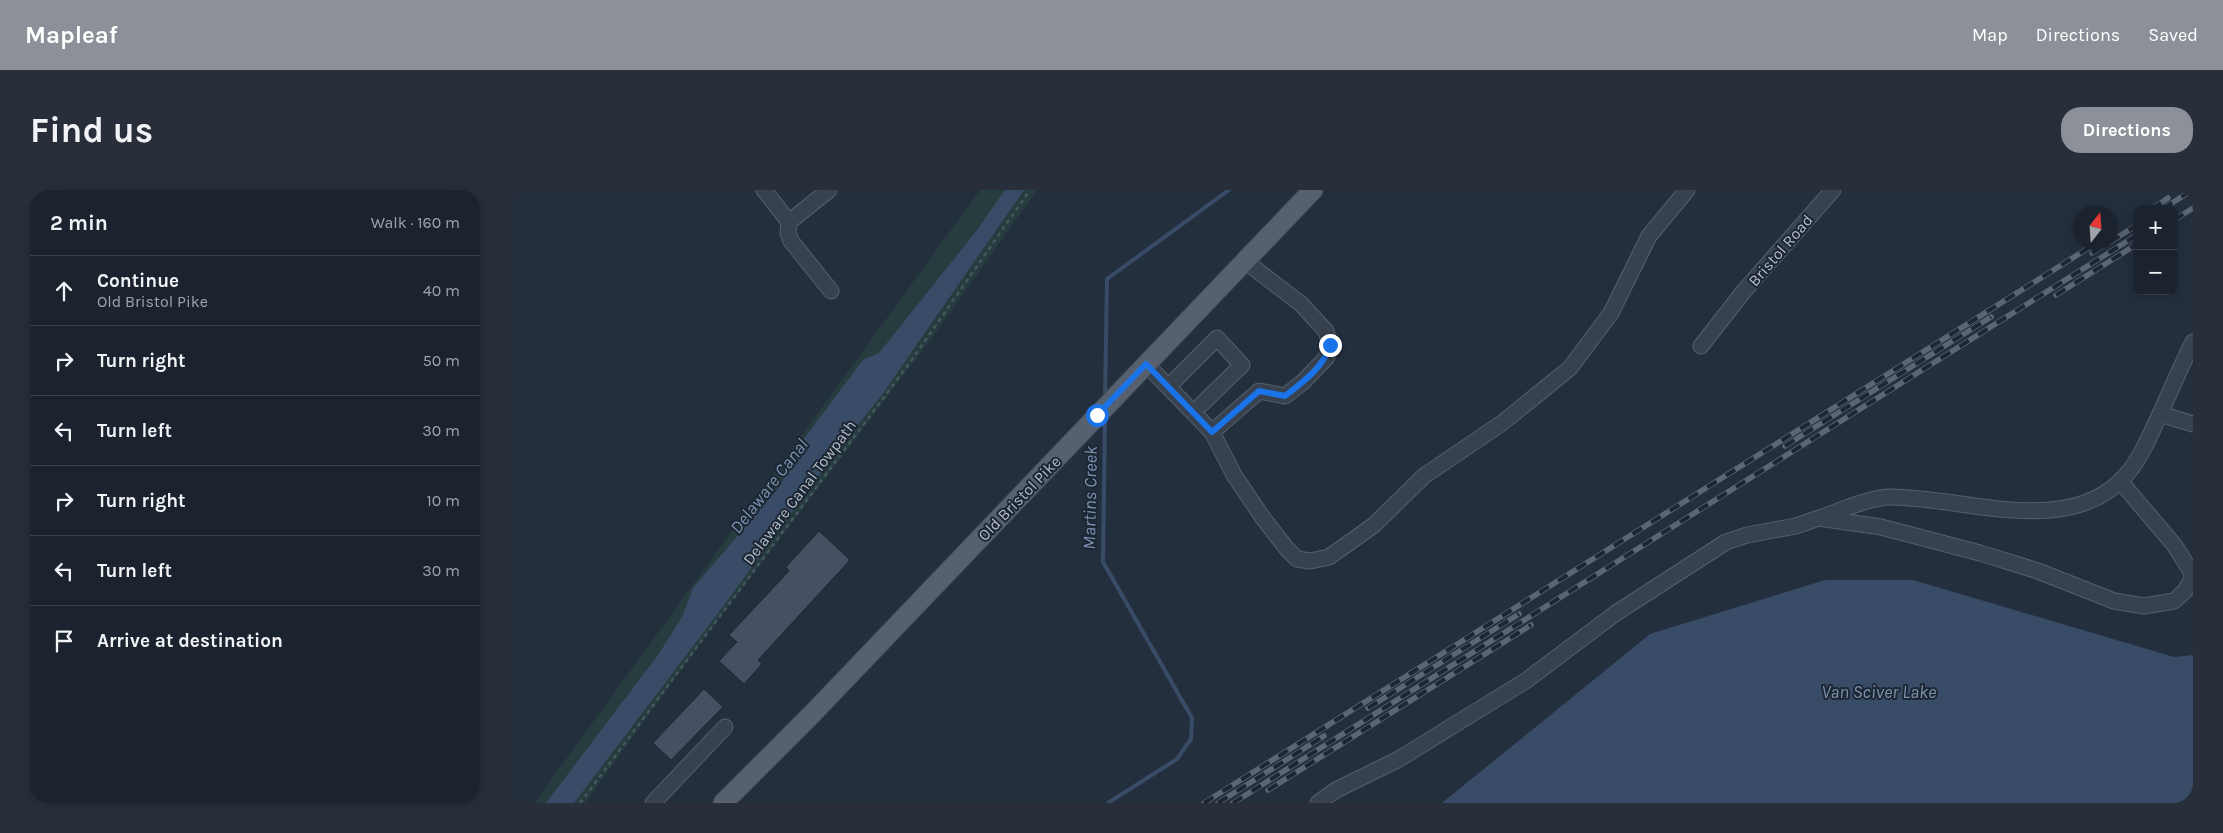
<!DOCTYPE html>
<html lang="en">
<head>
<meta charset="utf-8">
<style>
	:root { --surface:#1b232e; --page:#282f3a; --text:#f1f3f6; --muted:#a0a4aa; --line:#39404a; --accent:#8c9099 }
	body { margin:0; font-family:Karla,sans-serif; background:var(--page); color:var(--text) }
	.controls { position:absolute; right:15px; top:15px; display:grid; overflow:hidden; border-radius:10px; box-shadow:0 2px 12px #0003 }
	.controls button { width:45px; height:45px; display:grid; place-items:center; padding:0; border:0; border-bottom:1px solid var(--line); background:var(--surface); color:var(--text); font:25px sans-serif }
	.compass { position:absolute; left:1563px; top:15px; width:45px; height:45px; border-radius:50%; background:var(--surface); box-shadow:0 2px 12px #0003; rotate:17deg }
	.stop { position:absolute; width:15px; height:15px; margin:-11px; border:4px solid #1a73e8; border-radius:50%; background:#fff }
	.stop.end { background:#1a73e8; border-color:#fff; box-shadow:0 1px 5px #0008 }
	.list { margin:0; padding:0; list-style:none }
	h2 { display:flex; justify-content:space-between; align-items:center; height:65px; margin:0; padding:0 20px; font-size:21px }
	h2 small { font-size:16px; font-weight:400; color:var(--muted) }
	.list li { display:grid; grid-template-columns:32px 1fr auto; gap:15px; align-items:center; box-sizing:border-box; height:70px; padding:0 20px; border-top:1px solid var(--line) }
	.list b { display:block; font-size:19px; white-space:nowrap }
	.list p { margin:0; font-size:16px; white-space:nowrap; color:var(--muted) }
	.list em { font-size:16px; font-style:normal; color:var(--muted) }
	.icon { flex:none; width:28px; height:28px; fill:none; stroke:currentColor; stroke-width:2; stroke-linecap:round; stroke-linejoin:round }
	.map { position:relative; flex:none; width:1683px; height:613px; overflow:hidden; border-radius:20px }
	header { display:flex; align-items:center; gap:30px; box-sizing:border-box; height:70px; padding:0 25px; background:var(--accent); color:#fff }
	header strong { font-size:24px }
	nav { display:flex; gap:28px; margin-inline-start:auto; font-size:18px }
	.intro { display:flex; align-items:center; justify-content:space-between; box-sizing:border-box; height:120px; padding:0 30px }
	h1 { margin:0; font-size:35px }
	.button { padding:12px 22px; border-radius:20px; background:var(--accent); color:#fff; font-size:18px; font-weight:700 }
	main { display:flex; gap:30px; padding:0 30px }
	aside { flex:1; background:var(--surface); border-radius:20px; box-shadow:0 2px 12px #0003 }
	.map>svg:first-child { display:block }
	.green { fill:#263c3f }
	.water { fill:#394c67 }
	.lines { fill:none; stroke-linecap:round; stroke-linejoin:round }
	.stream { stroke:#394c67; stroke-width:4 }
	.building { fill:#455162; stroke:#1f2835 }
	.minor-casing { stroke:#565f6c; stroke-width:17 }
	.major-casing { stroke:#414a57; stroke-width:21 }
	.path { stroke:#44595c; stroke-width:2.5; stroke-dasharray:4 4; stroke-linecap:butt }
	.minor { stroke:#38414e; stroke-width:15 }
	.major { stroke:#56606e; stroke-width:19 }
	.rail-casing { stroke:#5a6575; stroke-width:5.5 }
	.rail { stroke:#1d2633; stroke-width:4; stroke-dasharray:11; stroke-linecap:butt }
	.route { stroke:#1a73e8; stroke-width:6 }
	.labels { text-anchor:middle; stroke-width:4; stroke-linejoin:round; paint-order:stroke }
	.street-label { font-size:16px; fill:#b4bcc9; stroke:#1d2633 }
	.water-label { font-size:18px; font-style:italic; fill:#7c92b1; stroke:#1d2633 }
</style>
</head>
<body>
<header>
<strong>Mapleaf</strong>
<nav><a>Map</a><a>Directions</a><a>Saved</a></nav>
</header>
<div class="intro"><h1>Find us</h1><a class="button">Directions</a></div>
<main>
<aside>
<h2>2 min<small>Walk · 160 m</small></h2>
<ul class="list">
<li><svg class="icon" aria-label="ahead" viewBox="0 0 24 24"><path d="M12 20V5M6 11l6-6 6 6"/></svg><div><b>Continue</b><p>Old Bristol Pike</p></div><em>40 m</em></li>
<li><svg class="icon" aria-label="right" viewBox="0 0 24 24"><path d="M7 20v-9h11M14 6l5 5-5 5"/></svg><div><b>Turn right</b></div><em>50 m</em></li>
<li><svg class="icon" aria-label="left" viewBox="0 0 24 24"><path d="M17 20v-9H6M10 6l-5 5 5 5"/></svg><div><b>Turn left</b></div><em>30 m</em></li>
<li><svg class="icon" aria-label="right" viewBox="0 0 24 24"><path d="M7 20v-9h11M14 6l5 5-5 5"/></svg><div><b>Turn right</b></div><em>10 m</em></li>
<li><svg class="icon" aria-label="left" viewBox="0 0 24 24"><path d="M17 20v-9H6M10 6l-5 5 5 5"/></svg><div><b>Turn left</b></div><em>30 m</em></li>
<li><svg class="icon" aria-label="arrive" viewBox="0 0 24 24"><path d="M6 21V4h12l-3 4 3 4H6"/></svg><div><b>Arrive at destination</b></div></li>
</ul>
</aside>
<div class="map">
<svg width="1683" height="613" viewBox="0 0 1683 613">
	<rect width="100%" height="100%" fill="#242f3e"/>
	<path class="green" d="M 470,0 L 527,0 L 425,144 L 201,439 L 75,613 L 24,613 Z"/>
	<path class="water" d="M 495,0 L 514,0 L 369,209 L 336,249 L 206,426 L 64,613 L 36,613 L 148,465 L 172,427 L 183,398 L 270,296 L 293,250 L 353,170 L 369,163 L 467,40 Z
		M 1315,390 L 1403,390 L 1664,467 L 1683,465 L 1683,613 L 932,613 L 1140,444 Z"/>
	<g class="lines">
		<path class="stream" d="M 595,208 L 597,89 L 719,0
			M 595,228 L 593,372 L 682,528 L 681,549 L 667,569 L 598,613"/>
	</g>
	<path class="building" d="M 309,341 L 340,370 L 248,470 L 252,474 L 234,494 L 209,471 L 227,452 L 219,445 L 279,381 L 276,377 Z
		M 194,499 L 213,517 L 161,570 L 143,553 Z"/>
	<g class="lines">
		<g class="minor-casing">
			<path id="minor" d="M 254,0 L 279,32 L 319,0
				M 279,32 L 278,43 L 281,51 L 321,101
				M 1191,156 L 1234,101 L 1323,0
				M 636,174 L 702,242 L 749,201 L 775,206 L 793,192 L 817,167 L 820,155 L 816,141 L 791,114 L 735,71
				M 659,196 L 707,148 L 732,175 L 692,214
				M 1650,224 L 1683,234
				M 702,242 L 724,285 L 753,328 L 777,359 L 787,369 L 800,371 L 819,367 L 864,335 L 914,286 L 992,233 L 1060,178 L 1101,123 L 1139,46 L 1177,0
				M 1610,291 L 1665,356 L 1683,385
				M 1312,327 C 1332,320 1361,307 1381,307 C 1454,307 1561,350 1617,284 C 1632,266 1640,245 1650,224 C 1661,200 1671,176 1683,152
				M 143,613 L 215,537
				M 808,613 L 826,600 L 889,569 L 1017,490 L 1106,423 L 1216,352 L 1237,345 L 1286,336 L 1309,328 L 1371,337 L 1470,363 L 1528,381 L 1604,411 L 1634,416 L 1664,411 L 1675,401 L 1683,387"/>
		</g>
		<g class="major-casing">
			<path id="major" d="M 213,613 L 304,522 L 803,0"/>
		</g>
		<path class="path" d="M 70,613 L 401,171 L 520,0"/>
		<use href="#minor" class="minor"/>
		<use href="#major" class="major"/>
		<g class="rail-casing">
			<path id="rail" d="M 1642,19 L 1658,8
				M 1653,19 L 1682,0
				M 1664,30 L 1683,18
				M 1600,52 L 1627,35
				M 1582,63 L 1599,52
				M 1546,105 L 1627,54
				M 1275,256 L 1481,127
				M 858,518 L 1009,424
				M 758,600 L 1021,435
				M 694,613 L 1588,52
				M 708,613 L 814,546
				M 723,613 L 1627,45"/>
		</g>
		<use href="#rail" class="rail"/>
	</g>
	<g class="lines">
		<path class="route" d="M 587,225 L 636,174 L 702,242 L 749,201 L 775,206 C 793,192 814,177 820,155"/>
	</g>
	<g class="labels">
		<g class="street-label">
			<text transform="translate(1270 60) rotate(-49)" y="6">Bristol Road</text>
			<text transform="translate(289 302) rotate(-53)" y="6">Delaware Canal Towpath</text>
			<text transform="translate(509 308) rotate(-46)" y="6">Old Bristol Pike</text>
		</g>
		<g class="water-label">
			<text transform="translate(259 296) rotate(-52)" y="6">Delaware Canal</text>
			<text transform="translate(580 308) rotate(-89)" y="6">Martins Creek</text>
			<text x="1369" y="508">Van Sciver Lake</text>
		</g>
	</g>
</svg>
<div class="controls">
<button>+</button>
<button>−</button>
</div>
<svg class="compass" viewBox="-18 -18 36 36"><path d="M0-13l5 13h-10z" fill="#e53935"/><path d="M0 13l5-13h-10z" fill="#a0a4aa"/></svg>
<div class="stop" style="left:587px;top:225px"></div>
<div class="stop end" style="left:820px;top:155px"></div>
</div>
</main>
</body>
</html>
